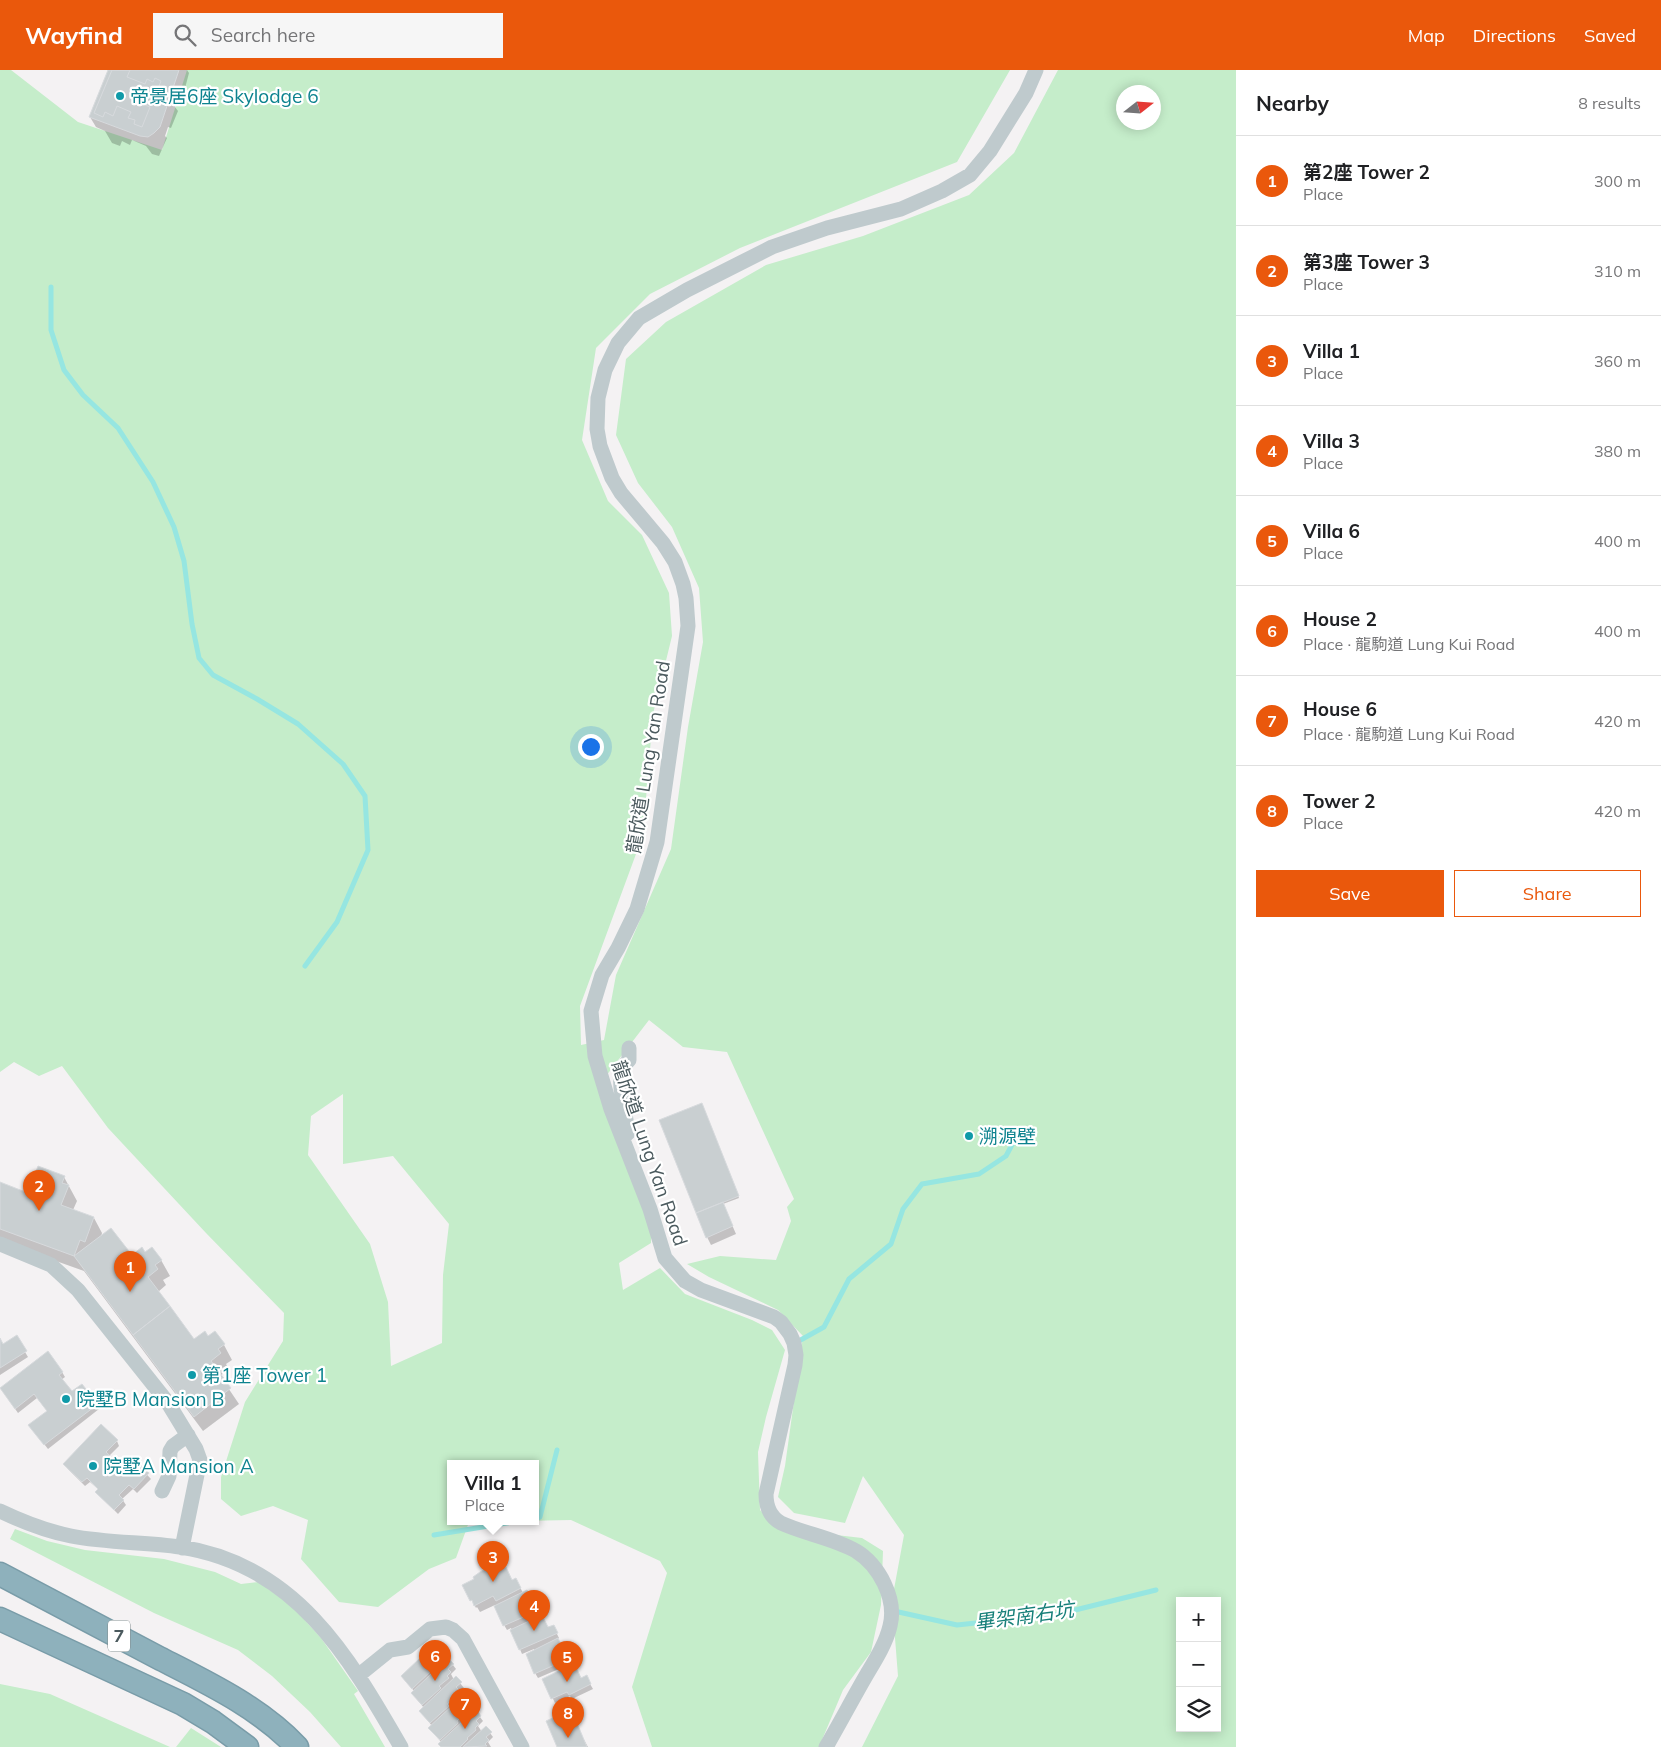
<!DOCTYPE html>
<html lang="en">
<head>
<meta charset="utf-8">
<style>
	:root { --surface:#fff; --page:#f6f6f6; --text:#202124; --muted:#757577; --line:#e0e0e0; --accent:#ea580c }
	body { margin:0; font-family:Mulish,"Noto Sans TC",sans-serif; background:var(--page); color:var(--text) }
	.controls { position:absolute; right:15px; bottom:15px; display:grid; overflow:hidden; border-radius:0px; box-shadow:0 2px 12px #0003 }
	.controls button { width:45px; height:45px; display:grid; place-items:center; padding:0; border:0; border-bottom:1px solid var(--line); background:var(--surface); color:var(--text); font:25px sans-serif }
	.compass { position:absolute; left:1116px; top:15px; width:45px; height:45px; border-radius:50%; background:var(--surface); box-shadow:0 2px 12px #0003; rotate:73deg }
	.you { position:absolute; left:590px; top:676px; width:18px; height:18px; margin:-12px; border:4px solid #fff; border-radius:50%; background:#1a73e8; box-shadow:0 0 0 8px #1a73e833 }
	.badge { display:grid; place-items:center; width:32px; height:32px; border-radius:50%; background:var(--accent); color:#fff; font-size:16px; font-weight:700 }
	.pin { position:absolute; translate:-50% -41px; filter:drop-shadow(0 1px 2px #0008) }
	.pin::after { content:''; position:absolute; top:26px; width:18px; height:15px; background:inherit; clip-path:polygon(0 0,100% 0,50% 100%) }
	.popup { position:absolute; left:447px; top:1390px; width:92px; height:65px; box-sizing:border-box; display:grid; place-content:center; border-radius:0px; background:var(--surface); filter:drop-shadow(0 1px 4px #0005); font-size:16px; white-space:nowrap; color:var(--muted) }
	.popup b { font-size:19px; color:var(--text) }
	.popup::after { content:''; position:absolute; left:50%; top:100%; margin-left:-10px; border:10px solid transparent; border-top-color:var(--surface) }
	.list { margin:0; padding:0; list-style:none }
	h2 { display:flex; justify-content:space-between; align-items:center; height:65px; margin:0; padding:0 20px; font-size:21px }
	h2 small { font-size:16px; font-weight:400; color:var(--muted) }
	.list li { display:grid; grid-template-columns:32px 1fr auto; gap:15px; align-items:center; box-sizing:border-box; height:90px; padding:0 20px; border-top:1px solid var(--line) }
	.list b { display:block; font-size:19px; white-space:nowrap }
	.list p { margin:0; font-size:16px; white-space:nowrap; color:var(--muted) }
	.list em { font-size:16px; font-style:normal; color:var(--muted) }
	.actions { display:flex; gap:10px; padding:15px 20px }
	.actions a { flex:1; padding:11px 0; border:1px solid var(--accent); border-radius:0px; text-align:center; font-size:18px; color:var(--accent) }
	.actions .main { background:var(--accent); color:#fff }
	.icon { flex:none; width:28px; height:28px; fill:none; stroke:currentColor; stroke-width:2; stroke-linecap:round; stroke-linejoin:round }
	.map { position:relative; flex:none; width:1236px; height:1677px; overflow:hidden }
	header { display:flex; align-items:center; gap:30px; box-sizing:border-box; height:70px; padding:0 25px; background:var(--accent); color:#fff }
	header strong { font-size:24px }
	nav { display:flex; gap:28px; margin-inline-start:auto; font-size:18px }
	.search { width:350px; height:45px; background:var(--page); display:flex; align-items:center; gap:12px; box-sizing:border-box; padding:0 18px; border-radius:0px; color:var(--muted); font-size:19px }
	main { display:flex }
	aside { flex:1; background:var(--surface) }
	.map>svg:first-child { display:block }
	.green { fill:#c5edca; fill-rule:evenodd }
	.shadow { fill:#0003; fill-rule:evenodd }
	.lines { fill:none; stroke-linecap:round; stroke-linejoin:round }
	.stream { stroke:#96e6e1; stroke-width:5 }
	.building { fill:#c9cfd1; stroke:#d7dadd }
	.highway-casing { stroke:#799ca8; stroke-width:25 }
	.minor { stroke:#bfcacd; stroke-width:15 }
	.highway { stroke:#8eb1bc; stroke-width:22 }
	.culture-dot { fill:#0f9aa8; stroke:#fff; stroke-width:2 }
	.labels { text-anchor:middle; stroke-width:4.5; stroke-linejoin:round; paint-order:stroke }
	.shield { fill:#fff; stroke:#818c8e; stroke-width:1 }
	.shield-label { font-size:18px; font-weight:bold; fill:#4b5a5e }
	.culture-label { font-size:19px; fill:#0d838f; stroke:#fff; text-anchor:start }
	.street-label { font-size:19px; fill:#4b5a5e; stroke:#fff }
	.water-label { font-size:20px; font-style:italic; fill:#167f79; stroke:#fff }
</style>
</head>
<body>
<header>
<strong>Wayfind</strong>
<div class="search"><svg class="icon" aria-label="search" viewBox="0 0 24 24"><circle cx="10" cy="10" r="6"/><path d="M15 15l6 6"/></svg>Search here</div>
<nav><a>Map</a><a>Directions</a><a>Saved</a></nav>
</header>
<main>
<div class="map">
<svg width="1236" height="1677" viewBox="0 0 1236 1677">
	<rect width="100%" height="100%" fill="#f4f2f3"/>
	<path class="green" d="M 0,0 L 11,0 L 78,52 L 162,80 L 187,0 L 1010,0 L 957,92 L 740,178 L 650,224 L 596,278 L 582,370 L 608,431 L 642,465 L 669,523 L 672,566 L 653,644 L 643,765 L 580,936 L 581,975 L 604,970 L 616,905 L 671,779 L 688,657 L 703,572 L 699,518 L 672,457 L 638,413 L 616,365 L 626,289 L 666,252 L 766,195 L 863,166 L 969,125 L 1014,83 L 1058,0 L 1236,0 L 1236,1677 L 862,1677 L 898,1606 L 892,1530 L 904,1465 L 863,1406 L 845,1453 L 794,1443 L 778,1427 L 785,1396 L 803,1266 L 778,1240 L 709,1207 L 687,1194 L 720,1186 L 776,1190 L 791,1151 L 787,1137 L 794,1129 L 727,982 L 683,977 L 649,950 L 606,1006 L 651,1152 L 651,1173 L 619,1193 L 623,1220 L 660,1198 L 685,1224 L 752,1250 L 772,1260 L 785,1280 L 766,1347 L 758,1382 L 760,1440 L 783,1461 L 819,1463 L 862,1468 L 883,1481 L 881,1535 L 871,1582 L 843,1620 L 819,1677 L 652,1677 L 632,1617 L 667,1503 L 660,1491 L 571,1450 L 469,1452 L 456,1488 L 429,1499 L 378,1537 L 339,1532 L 301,1489 L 308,1450 L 273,1436 L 241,1446 L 221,1429 L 221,1407 L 245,1332 L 283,1271 L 284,1243 L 206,1163 L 108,1058 L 62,996 L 39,1006 L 14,992 L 0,1002 ZM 1124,22 L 1154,22 L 1154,52 L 1124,52 ZM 343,1024 L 343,1094 L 393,1086 L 449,1154 L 443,1205 L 442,1273 L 391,1296 L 388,1232 L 370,1174 L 308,1085 L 311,1046 ZM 450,1393 L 536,1393 L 536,1451 L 450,1451 ZM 1180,1531 L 1217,1531 L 1217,1658 L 1180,1658 Z
		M 15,1459 L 47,1471 L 85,1480 L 164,1489 L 215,1502 L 241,1514 L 259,1512 L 293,1537 L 321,1568 L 358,1621 L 354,1624 L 385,1677 L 341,1677 L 310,1642 L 272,1606 L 238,1580 L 154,1543 L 10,1469 Z
		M 0,1614 L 50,1624 L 170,1677 L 0,1677 Z
		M 191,1658 L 221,1677 L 176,1677 Z"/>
	<path class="shadow" d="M 110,0 L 187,0 L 189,3 L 184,22 L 180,21 L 175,37 L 178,41 L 171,58 L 168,57 L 165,66 L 167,68 L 159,86 L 152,84 L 146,76 L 132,70 L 130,75 L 122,71 L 120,76 L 112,73 L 105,61 L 96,57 L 90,47 Z
		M 703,1036 L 739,1128 L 723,1134 L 736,1164 L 711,1175 L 707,1167 Z
		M 64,1107 L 77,1131 L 73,1140 L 94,1148 L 102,1163 L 101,1167 L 131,1186 L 145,1183 L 161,1190 L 170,1206 L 163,1210 L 166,1215 L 158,1222 L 194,1270 L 208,1267 L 224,1275 L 232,1290 L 226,1294 L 229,1299 L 220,1306 L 239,1334 L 203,1361 L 84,1201 L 0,1171 L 0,1114 L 29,1124 Z
		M 16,1267 L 28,1287 L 0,1305 L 0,1270 L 3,1275 Z
		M 48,1283 L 62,1302 L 65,1307 L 61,1310 L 72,1323 L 96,1335 L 99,1339 L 48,1379 L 33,1360 L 48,1342 L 37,1328 L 18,1343 L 1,1319 Z
		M 117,1371 L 119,1376 L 109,1386 L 123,1400 L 132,1389 L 151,1409 L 137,1423 L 133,1419 L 122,1429 L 126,1435 L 118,1444 L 100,1426 L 97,1422 L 99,1420 L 90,1412 L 85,1416 L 68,1399 L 65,1394 Z
		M 499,1502 L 520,1517 L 523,1523 L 533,1535 L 540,1537 L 544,1544 L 541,1545 L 548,1559 L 553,1556 L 559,1568 L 557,1569 L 564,1583 L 569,1580 L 575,1592 L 538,1608 L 535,1603 L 534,1579 L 522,1584 L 511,1558 L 507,1560 L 504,1555 L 495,1535 L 480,1542 L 477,1537 L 476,1538 L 464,1515 Z
		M 443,1578 L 446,1583 L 441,1588 L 444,1593 L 453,1595 L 456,1599 L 451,1604 L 454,1610 L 456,1608 L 464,1618 L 459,1622 L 462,1628 L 471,1630 L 473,1634 L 468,1639 L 472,1645 L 480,1647 L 483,1651 L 478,1656 L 482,1662 L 490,1663 L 493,1667 L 488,1672 L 491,1677 L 441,1677 L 442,1673 L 433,1663 L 432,1656 L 420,1641 L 424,1638 L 415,1627 L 412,1623 L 414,1621 L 402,1607 ZM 440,1590 L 440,1593 L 425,1604 L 423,1603 Z
		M 586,1607 L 593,1619 L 572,1629 L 570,1626 L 555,1633 L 544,1610 L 581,1609 Z
		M 557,1647 L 564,1660 L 576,1655 L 588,1677 L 559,1677 Z"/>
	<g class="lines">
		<path class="stream" d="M 51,217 L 51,260 L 64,300 L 83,325 L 118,358 L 153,412 L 174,457 L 184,491 L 192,554 L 199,588 L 213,605 L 257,629 L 298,654 L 343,694 L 365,726 L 368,780 L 337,852 L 305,896
			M 797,1272 L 824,1257 L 849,1209 L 891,1174 L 903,1139 L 922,1114 L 979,1104 L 1006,1086 L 1014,1071 L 1026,1063
			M 536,1448 L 540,1447 L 557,1380
			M 434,1465 L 519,1451
			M 894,1541 L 957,1555 L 1059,1544 L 1156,1520"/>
	</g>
	<path class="building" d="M 108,0 L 179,0 L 160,57 L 154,63 L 148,67 L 140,66 L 89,47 Z
		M 112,0 L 130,0 L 127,7 L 145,14 L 147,9 L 153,12 L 155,8 L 161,11 L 154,29 L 141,24 L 137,32 L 150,37 L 142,57 L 134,54 L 135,50 L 128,48 L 131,42 L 117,36 L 113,46 L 105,42 L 103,47 L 94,43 Z
		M 702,1033 L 739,1126 L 696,1143 L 659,1050 Z
		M 38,1096 L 65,1106 L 62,1113 L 69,1115 L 61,1135 L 94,1147 L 85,1172 L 80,1170 L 74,1186 L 0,1159 L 0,1112 L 28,1123 Z
		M 723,1132 L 733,1156 L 706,1168 L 696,1143 Z
		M 111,1158 L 132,1185 L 142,1177 L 145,1182 L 152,1177 L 162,1190 L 155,1195 L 158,1199 L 148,1207 L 170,1236 L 133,1265 L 74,1186 Z
		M 170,1236 L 194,1269 L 205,1261 L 208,1266 L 215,1261 L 225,1274 L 218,1279 L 221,1283 L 211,1291 L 231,1318 L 194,1347 L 133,1265 Z
		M 17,1265 L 27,1281 L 0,1298 L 0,1268 L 3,1274 Z
		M 48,1281 L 63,1302 L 59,1305 L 72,1321 L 82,1314 L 98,1334 L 44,1375 L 28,1355 L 47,1341 L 34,1324 L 15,1339 L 0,1318 Z
		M 101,1354 L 118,1370 L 106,1382 L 123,1398 L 132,1387 L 149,1403 L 134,1419 L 129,1415 L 119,1425 L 124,1430 L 114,1440 L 95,1422 L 98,1419 L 87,1408 L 82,1412 L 63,1394 Z
		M 496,1494 L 499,1501 L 506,1497 L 512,1510 L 516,1508 L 521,1518 L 496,1531 L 493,1526 L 474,1536 L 472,1530 L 470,1531 L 462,1515 L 474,1509 L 473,1507 L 480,1502 Z
		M 527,1520 L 533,1533 L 538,1531 L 542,1539 L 503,1556 L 494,1536 Z
		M 542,1545 L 548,1557 L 554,1555 L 558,1563 L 519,1580 L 510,1560 Z
		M 558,1568 L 564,1581 L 569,1579 L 573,1587 L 534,1604 L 526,1584 Z
		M 438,1571 L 444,1578 L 438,1583 L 441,1586 L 437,1590 L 439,1592 L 429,1600 L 431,1601 L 412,1619 L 401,1606 Z
		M 448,1588 L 454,1594 L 448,1599 L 451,1602 L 447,1606 L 449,1608 L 439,1616 L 441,1618 L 422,1635 L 411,1623 Z
		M 567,1597 L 569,1600 L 576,1597 L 581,1608 L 587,1605 L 591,1614 L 569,1625 L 567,1622 L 551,1629 L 542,1609 Z
		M 456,1606 L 462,1612 L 456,1617 L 460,1621 L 455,1625 L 457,1626 L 447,1634 L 449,1636 L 430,1653 L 419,1641 Z
		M 466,1623 L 472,1629 L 466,1634 L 469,1638 L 465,1641 L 467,1643 L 460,1648 L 457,1651 L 458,1653 L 440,1670 L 428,1658 Z
		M 476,1639 L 481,1646 L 476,1651 L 479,1654 L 475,1658 L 476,1660 L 467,1668 L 468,1669 L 460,1677 L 441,1677 L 438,1674 Z
		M 557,1646 L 563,1659 L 577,1653 L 587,1677 L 557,1677 L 546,1651 Z
		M 486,1656 L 492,1662 L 486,1667 L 489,1670 L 485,1674 L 487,1676 L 463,1677 Z"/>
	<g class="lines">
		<g class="highway-casing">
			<path id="highway" d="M 0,1504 C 53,1532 106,1560 159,1588 C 208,1613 259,1637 297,1677
				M 0,1549 L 183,1634 L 213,1652 L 247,1677"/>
		</g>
		<path class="minor" d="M 628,1063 L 621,1018 L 620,1000 L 629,990 L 629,978
			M 0,1174 L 51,1195 L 78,1220 L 168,1333 L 196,1379 L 200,1390 L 182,1478
			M 162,1421 L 169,1406 L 170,1381 L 173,1376 L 188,1365
			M 0,1441 C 23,1452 46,1461 71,1466 C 107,1473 144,1472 180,1477 C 295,1494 348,1585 401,1677
			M 359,1605 L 390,1580 L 408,1577 L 430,1559 L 446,1557 L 453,1560 L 463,1569 L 522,1677
			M 826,1677 C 840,1653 853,1628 867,1604 C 876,1589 886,1573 890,1556 C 897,1529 879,1495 856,1481 C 833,1468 805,1464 781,1453 C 770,1447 766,1437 766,1424 L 795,1295 L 796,1285 L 794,1273 L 790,1264 L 781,1252 L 774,1247 L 701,1220 L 685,1211 L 665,1188 L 650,1139 L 611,1039 L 595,986 L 591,941 L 602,905 L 618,878 L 637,839 L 657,772 L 688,556 L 686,528 L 683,514 L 675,492 L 663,473 L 621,423 L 612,408 L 600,376 L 597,359 L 598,328 L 605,300 L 618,273 L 639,248 L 687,220 L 772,177 L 827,158 L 901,139 L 942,121 L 970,105 L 990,81 L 1026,23 L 1036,0"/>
		<use href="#highway" class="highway"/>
	</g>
	<g class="culture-dot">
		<circle cx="120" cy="26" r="5"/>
		<circle cx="969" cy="1066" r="5"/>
		<circle cx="192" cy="1305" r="5"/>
		<circle cx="66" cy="1329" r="5"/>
		<circle cx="93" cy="1396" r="5"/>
	</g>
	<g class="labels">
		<rect class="shield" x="108" y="1550.5" width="22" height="31" rx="4"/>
		<g class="shield-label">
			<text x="119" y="1572">7</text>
		</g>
		<g class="culture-label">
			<text x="130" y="33">帝景居6座 Skylodge 6</text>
			<text x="979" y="1073">溯源壁</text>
			<text x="202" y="1312">第1座 Tower 1</text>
			<text x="76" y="1336">院墅B Mansion B</text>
			<text x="103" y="1403">院墅A Mansion A</text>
		</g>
		<g class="street-label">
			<text transform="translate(648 687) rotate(-81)" y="7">龍欣道 Lung Yan Road</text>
			<text transform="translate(650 1083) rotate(71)" y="7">龍欣道 Lung Yan Road</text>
		</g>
		<g class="water-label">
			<text transform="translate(1024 1546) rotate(-8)" y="7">畢架南右坑</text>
		</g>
	</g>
</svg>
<div class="controls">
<button>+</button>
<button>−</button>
<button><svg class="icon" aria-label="layers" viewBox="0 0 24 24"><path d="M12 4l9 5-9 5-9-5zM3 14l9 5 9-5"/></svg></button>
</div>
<svg class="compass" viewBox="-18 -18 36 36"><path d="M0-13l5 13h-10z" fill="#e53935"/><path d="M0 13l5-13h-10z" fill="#757577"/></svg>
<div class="you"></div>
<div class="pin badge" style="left:130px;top:1222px">1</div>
<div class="pin badge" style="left:39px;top:1141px">2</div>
<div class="pin badge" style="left:493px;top:1512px">3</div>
<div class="popup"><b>Villa 1</b>Place</div>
<div class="pin badge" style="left:534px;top:1561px">4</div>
<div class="pin badge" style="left:567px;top:1612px">5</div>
<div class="pin badge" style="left:435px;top:1611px">6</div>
<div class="pin badge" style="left:465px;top:1659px">7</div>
<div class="pin badge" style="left:568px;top:1668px">8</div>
</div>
<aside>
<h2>Nearby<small>8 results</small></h2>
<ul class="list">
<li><span class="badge">1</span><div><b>第2座 Tower 2</b><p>Place</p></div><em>300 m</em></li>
<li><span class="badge">2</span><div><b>第3座 Tower 3</b><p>Place</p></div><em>310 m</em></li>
<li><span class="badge">3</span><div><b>Villa 1</b><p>Place</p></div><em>360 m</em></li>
<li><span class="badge">4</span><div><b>Villa 3</b><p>Place</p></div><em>380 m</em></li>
<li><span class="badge">5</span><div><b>Villa 6</b><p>Place</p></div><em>400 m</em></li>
<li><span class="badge">6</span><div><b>House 2</b><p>Place · 龍駒道 Lung Kui Road</p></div><em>400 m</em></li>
<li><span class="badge">7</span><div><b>House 6</b><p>Place · 龍駒道 Lung Kui Road</p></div><em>420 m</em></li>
<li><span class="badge">8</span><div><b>Tower 2</b><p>Place</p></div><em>420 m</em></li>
</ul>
<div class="actions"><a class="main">Save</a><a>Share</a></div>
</aside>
</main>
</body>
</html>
